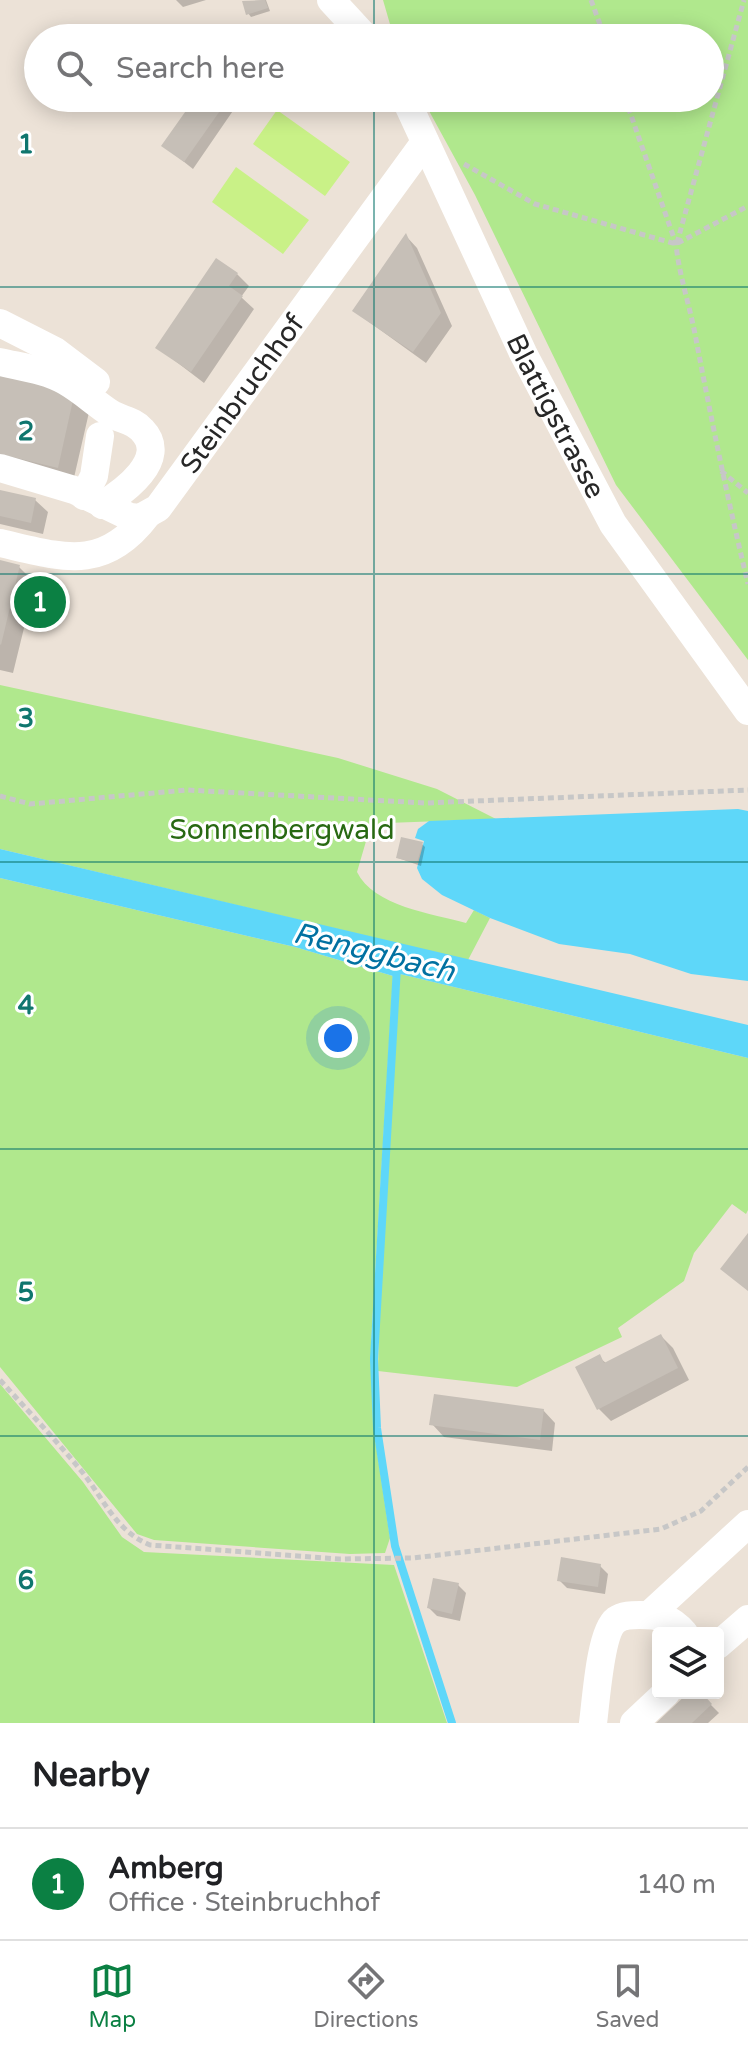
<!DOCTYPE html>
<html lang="en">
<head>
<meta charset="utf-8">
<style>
	:root { --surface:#fff; --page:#f6f6f6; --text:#202124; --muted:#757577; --line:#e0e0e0; --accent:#0b8043 }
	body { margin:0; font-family:"Varela Round",sans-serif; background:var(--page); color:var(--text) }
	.controls { position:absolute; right:24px; bottom:24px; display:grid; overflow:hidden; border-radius:8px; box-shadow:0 4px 20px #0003 }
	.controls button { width:72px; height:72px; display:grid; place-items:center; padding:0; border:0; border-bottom:2px solid var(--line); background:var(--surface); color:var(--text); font:40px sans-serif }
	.you { position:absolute; left:338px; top:1038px; width:28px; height:28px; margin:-20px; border:6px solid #fff; border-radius:50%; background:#1a73e8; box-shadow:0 0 0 12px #1a73e833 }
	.badge { display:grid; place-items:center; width:52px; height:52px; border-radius:50%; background:var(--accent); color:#fff; font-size:26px; font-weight:700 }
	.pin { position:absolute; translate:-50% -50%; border:4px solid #fff; box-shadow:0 2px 8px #0006 }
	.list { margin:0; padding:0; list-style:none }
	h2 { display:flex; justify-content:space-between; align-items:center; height:104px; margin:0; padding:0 32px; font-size:34px }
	h2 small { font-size:26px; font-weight:400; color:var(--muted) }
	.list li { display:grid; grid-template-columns:52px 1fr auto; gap:24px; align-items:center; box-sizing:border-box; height:112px; padding:0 32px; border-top:2px solid var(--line) }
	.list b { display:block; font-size:30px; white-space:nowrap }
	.list p { margin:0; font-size:26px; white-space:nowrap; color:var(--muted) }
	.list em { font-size:26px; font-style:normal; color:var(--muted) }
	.icon { flex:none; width:44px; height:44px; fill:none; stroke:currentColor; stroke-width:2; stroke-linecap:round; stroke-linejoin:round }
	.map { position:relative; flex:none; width:748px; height:1723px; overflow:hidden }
	.search { position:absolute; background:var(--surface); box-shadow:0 4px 20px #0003; left:24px; right:24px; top:24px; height:88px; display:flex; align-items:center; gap:20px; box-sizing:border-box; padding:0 28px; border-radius:44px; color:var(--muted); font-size:30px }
	.sheet { height:216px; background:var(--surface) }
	nav { display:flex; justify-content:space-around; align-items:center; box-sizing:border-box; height:112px; border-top:2px solid var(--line); background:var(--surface); font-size:22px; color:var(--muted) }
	nav a { display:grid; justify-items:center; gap:4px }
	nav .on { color:var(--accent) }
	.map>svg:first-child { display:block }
	.green { fill:#b0e88d }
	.pitch { fill:#c9f187 }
	.water { fill:#5ed7f9 }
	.shadow { fill:#0003 }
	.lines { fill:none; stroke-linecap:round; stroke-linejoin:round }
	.stream { stroke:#5ed7f9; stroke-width:8 }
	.building { fill:#c6bfb7 }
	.path { stroke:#c7c7c7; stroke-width:5; stroke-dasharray:6 4; stroke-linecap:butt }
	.minor { stroke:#fff; stroke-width:28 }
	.grid { fill:none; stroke:#0f766e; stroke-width:2; stroke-opacity:0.55 }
	.labels { text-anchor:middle; stroke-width:6; stroke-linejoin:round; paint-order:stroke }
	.street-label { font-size:28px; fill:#272727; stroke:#fff }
	.park-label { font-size:28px; fill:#286912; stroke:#fff }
	.water-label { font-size:30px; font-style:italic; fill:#0171a1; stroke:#fff }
	.grid-label { font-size:26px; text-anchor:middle; font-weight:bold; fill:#0f766e; stroke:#fff; stroke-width:6; stroke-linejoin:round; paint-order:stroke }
</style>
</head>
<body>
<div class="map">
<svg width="748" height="1723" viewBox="0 0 748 1723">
	<rect width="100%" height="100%" fill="#ece2d7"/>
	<path class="green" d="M 383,0 L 748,0 L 748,660 L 616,485 L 475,195 L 422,98 L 710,98 L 710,38 L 394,38 Z
		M 0,685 L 338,758 L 437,789 L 496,819 L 387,823 L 369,831 L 357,872 C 373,906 433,914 466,923 L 474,910 L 490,918 L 468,960 L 0,849 Z
		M 0,878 L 295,947 L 393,976 L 371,1343 L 375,1438 L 390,1538 L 385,1553 L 350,1554 L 154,1540 L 137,1534 L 0,1367 Z
		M 400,974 L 748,1058 L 748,1210 L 746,1214 L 732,1204 L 694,1253 L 684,1281 L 618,1328 L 622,1337 L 517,1387 L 378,1371 L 380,1277 Z
		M 0,1384 L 83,1482 L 122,1537 L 144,1552 L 394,1565 L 447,1723 L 0,1723 Z"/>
	<path class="pitch" d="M 277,110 L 350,162 L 325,196 L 253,144 Z
		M 236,167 L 309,220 L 283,254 L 212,202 Z"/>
	<path class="water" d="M 738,809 L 748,811 L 748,981 L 691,974 L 630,954 L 559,944 L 490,918 L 442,895 L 422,879 L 417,868 L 424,841 L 415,838 L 418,829 L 429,821 Z
		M 0,849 L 748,1025 L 748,1058 L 400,974 L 393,976 L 295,947 L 0,878 Z"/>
	<path class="shadow" d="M 176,0 L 206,0 L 183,7 Z
		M 266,0 L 270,11 L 251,17 L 248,13 L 244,2 Z
		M 197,98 L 235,98 L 239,102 L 193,169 L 164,146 Z
		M 406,236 L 417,248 L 452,326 L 426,363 L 354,311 Z
		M 237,274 L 249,286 L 241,297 L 254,309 L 204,383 L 157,347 Z
		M 0,354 L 90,408 L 73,482 L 0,465 Z
		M 0,492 L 35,500 L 48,512 L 43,534 L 0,524 Z
		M 0,562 L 19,567 L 35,583 L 13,673 L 0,670 Z
		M 422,844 L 425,847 L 421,866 L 398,858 Z
		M 661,1336 L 673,1348 L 689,1380 L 611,1421 L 599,1409 L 599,1357 L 607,1364 Z
		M 543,1410 L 555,1423 L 552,1451 L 444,1437 L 432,1424 Z
		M 600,1566 L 608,1574 L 605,1594 L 567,1588 L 559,1580 Z
		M 458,1585 L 466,1593 L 460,1621 L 437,1616 L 429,1608 Z
		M 691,1693 L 699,1693 L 719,1713 L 708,1723 L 659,1723 Z"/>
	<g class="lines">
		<path class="stream" d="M 397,967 L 374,1359 L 377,1428 L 395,1546 L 452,1723"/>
	</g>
	<path class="building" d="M 265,0 L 268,8 L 246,15 L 242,1 Z
		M 195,98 L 229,98 L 184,162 L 161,146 Z
		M 406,233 L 441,313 L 413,352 L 352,311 Z
		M 216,258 L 238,273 L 229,286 L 243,296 L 191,372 L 155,348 Z
		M 0,352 L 75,391 L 58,468 L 0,454 Z
		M 0,490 L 36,498 L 31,523 L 0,516 Z
		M 0,560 L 20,565 L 1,645 L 0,644 Z
		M 401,837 L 423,842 L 417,863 L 396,858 Z
		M 748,1233 L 748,1291 L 720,1269 Z
		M 661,1334 L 678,1368 L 597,1410 L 575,1367 L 600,1354 L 604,1363 Z
		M 434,1394 L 544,1409 L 540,1440 L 429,1425 Z
		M 561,1557 L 601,1564 L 598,1587 L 557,1581 Z
		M 433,1578 L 459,1583 L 452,1614 L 427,1608 Z
		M 688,1693 L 702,1693 L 712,1704 L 692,1723 L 656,1723 Z"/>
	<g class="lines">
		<path class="path" d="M 591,0 L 605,38
			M 625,98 L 676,244 C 679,275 689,303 695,334 C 711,418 728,501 748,584
			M 464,164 L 535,204 L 676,244 L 748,206
			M 677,243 L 744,0
			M 721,471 L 748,493
			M 0,796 L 30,804 L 187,790 L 425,803 L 748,790
			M 0,1380 C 28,1411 57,1441 83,1473 C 105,1501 116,1531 150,1545 L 339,1559 L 413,1558 L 661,1529 L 701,1511 L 748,1467"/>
		<g class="minor">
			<path d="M 331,0 L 366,38"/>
			<path id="s1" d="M 405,98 L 523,353 L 613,524 L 748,711"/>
			<path d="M 0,323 L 55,351 L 96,382"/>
			<path d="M 0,362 C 21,367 46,370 65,381 C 81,390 95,403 110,413 C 121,420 133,420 142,430 C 170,459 123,492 102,505"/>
			<path id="s2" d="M 0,468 L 74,490 L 130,517 L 140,518 L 158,508 L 425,142"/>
			<path d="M 84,496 L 94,476 L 100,436"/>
			<path d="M 0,543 C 62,557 103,573 147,515"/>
			<path d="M 649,1615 L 748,1524"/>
			<path d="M 718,1645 L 748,1619"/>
			<path d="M 593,1723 C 596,1702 600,1632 616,1620 C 623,1615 632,1615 640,1615 C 660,1615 671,1618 684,1633"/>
			<path d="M 634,1723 L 666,1693"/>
		</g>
	</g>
	<path class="grid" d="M 374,0 L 374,38M 374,98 L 374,1723M 0,287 L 748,287M 0,574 L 748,574M 0,862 L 748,862M 0,1149 L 748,1149M 0,1436 L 748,1436"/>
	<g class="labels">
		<g class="street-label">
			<text dy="10" stroke="none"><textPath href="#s2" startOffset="312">Steinbruchhof</textPath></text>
			<text dy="10" stroke="none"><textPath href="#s1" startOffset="352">Blattigstrasse</textPath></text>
		</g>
		<g class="park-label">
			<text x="282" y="839">Sonnenbergwald</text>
		</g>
		<g class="water-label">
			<text transform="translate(374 952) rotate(14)" y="10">Renggbach</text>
		</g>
	</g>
	<g class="grid-label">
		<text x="26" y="153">1</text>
		<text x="26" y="440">2</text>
		<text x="26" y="727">3</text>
		<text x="26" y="1014">4</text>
		<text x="26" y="1301">5</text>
		<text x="26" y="1589">6</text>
	</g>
</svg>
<div class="controls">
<button><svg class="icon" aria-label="layers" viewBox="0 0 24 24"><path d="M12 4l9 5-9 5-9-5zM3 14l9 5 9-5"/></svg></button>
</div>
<div class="you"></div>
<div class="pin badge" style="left:40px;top:602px">1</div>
<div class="search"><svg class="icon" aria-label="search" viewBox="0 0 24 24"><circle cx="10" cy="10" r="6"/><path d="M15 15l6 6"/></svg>Search here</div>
</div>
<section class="sheet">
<h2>Nearby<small></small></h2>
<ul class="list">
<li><span class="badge">1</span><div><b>Amberg</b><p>Office · Steinbruchhof</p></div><em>140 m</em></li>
</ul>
</section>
<nav>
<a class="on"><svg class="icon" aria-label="map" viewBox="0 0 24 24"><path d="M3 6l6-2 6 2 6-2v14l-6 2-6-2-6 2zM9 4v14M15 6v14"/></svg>Map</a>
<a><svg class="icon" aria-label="directions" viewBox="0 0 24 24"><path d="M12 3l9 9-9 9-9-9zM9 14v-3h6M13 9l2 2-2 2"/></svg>Directions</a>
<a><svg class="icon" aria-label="saved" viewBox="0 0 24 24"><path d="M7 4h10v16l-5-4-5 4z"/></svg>Saved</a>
</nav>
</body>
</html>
